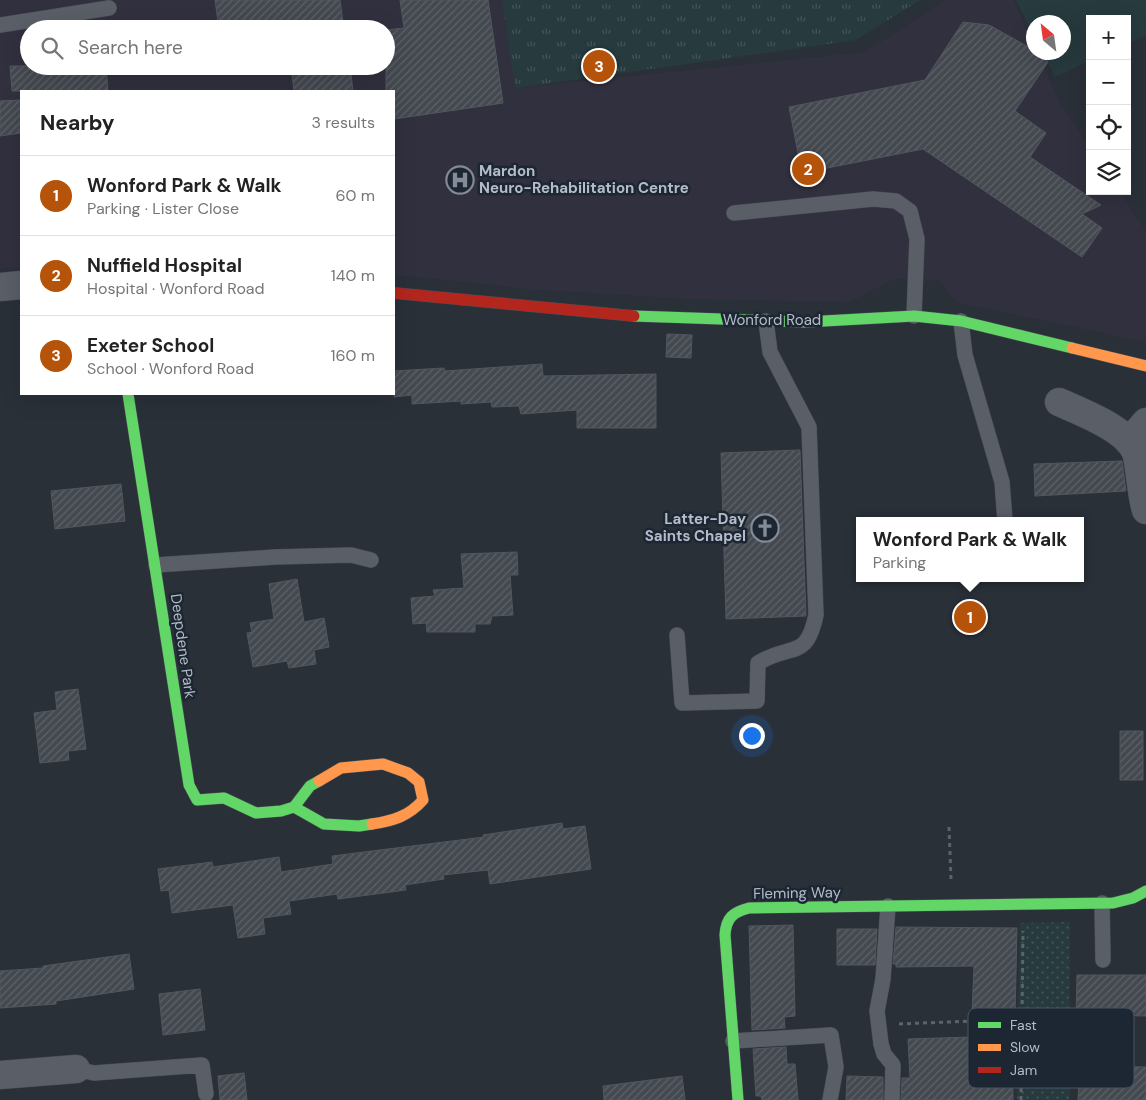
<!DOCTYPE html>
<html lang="en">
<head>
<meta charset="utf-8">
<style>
	:root { --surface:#fff; --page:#f2f2f2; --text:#222; --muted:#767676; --line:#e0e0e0; --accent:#b45309 }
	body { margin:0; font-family:"DM Sans",sans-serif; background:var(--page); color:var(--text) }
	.controls { position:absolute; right:15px; top:15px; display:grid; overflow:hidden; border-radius:0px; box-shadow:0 5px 20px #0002 }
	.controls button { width:45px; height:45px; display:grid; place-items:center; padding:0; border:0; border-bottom:1px solid var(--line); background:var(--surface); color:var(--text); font:25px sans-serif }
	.compass { position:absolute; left:1026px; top:15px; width:45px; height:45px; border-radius:50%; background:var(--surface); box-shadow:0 5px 20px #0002; rotate:331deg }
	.you { position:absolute; left:751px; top:735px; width:18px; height:18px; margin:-12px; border:4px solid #fff; border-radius:50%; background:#1a73e8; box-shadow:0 0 0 8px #1a73e833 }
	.badge { display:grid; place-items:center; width:32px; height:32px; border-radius:50%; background:var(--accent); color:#fff; font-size:16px; font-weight:700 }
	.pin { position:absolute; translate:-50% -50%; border:2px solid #fff; box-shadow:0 1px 5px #0006 }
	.popup { position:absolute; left:856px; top:517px; width:228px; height:65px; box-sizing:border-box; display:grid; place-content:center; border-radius:0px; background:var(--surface); filter:drop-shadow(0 1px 4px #0005); font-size:16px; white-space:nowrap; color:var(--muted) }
	.popup b { font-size:19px; color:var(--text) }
	.popup::after { content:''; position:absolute; left:50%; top:100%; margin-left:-10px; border:10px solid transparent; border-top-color:var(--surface) }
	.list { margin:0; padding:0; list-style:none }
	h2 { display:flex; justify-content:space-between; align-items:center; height:65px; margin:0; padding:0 20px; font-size:21px }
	h2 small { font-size:16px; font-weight:400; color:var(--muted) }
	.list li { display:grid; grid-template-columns:32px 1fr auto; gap:15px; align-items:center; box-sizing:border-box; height:80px; padding:0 20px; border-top:1px solid var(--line) }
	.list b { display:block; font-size:19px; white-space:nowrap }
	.list p { margin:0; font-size:16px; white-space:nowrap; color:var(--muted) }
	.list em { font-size:16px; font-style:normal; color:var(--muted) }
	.icon { flex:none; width:28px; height:28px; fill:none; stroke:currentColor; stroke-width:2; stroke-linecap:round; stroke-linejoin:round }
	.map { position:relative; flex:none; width:1146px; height:1100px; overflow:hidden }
	.search { position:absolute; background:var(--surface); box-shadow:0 5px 20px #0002; left:20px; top:20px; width:375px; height:55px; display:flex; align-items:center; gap:12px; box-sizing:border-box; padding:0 18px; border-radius:28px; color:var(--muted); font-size:19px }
	.panel { position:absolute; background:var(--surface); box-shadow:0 5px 20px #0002; left:20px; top:90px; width:375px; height:305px; border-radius:0px }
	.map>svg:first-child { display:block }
	.medical { fill:#31303e; fill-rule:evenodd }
	.grass { fill:url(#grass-dots) }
	.park { fill:url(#park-tufts) }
	.pitch { fill:#273a3e }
	.building { fill:url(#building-hatch); stroke:#52575f }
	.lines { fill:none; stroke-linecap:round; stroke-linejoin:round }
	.lane-casing { stroke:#484c53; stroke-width:16 }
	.street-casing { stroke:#484c53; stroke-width:29 }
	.fast-casing { stroke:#484c53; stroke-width:12 }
	.slow-casing { stroke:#484c53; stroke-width:12 }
	.jam-casing { stroke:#484c53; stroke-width:12 }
	.path { stroke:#5d636a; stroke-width:3; stroke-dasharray:4 4; stroke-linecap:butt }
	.lane { stroke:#5a5e66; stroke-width:15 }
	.street { stroke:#5a5e66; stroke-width:28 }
	.fast { stroke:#63d668; stroke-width:11 }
	.slow { stroke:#ff974d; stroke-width:11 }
	.jam { stroke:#b3261e; stroke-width:11 }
	.labels { text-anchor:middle; stroke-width:5; stroke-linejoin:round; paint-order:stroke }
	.poi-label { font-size:15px; font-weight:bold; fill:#b4bcc9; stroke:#1d2633; text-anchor:start }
	.street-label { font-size:15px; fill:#b4bcc9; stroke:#1d2633 }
	.key { fill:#1d2633; stroke:#4a5360; stroke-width:1 }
	.key-label { font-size:14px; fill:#b4bcc9 }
</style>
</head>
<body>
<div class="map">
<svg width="1146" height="1100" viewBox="0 0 1146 1100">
	<defs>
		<pattern id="grass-dots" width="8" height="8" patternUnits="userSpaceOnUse" patternTransform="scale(1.25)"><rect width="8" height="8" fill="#273a3e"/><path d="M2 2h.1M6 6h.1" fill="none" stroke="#445559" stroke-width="1.8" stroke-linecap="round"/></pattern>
		<pattern id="park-tufts" width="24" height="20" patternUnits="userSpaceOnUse" patternTransform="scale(1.25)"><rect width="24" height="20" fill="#273a3e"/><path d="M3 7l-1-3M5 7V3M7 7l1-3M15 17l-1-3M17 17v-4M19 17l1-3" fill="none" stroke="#445559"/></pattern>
		<pattern id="building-hatch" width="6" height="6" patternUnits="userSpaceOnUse" patternTransform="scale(1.25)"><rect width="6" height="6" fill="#444950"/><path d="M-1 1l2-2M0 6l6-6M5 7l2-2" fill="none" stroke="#5d6168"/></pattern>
	</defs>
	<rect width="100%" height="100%" fill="#2a3038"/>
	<path class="medical" d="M 0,0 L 502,0 L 515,88 L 865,52 L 946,0 L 1014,0 L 1033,44 L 1034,52 L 1037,53 L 1060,103 L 1090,147 L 1090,191 L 1119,191 L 1146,231 L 1146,342 L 956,302 L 940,281 L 895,279 L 850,302 L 685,299 L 541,290 L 394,275 L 394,91 L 21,91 L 21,268 L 0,269 ZM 29,29 L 386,29 L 386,66 L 29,66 Z"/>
	<path class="grass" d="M 1070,922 L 1070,1100 L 1017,1100 L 1020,923 Z"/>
	<path class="park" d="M 502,0 L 920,0 L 856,40 L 515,88 Z"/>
	<path class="pitch" d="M 1016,0 L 1146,0 L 1146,36 L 1127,44 L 1127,19 L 1090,19 L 1090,61 L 1055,77 L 1043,53 L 1064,52 L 1064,22 L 1034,22 L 1033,34 Z"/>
	<path class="building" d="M 215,0 L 340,0 L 344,29 L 219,29 Z
		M 400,0 L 488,0 L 503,103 L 394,119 L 394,91 L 386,91 L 386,30 L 404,28 Z
		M 963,22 L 989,25 L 1032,49 L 1034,52 L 1048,62 L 1015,111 L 1046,133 L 1030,157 L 1101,205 L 1082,214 L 1102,228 L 1082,257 L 923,149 L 802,173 L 789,107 L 925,80 Z
		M 10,66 L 106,66 L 108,91 L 12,91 Z
		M 291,66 L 350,66 L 353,91 L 294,91 Z
		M 21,100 L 21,133 L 0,136 L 0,101 Z
		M 667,334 L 692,335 L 691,358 L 666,357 Z
		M 542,364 L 543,376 L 656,374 L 656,428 L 577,428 L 577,410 L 521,414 L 519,406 L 492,407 L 491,402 L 461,404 L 461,401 L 412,404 L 412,395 L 394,397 L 394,371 L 444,368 L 445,371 Z
		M 800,450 L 806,616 L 726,619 L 721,453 Z
		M 1122,461 L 1126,491 L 1035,496 L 1034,464 Z
		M 121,484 L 125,521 L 55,529 L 51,491 Z
		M 517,552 L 518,575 L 510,575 L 513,615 L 492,616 L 490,624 L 475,624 L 475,632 L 427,632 L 426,623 L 413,624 L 411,598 L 435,596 L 433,590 L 464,588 L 461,554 Z
		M 297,579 L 304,622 L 324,618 L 329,647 L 314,650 L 316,664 L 289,668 L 287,661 L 253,667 L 247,633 L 252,632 L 250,623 L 274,619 L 269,584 Z
		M 78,689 L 86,749 L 68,751 L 69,760 L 40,763 L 34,713 L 57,710 L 55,692 Z
		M 1120,731 L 1143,731 L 1143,780 L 1120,780 Z
		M 562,823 L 563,829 L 585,826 L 591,869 L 490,884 L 488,870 L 443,875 L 444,879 L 405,885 L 406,890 L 338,899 L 337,894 L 289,901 L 291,914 L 263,918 L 265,934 L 238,938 L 233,905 L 172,913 L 169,890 L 161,891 L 158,869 L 212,862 L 213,867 L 279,857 L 281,872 L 333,864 L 332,856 L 484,837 L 483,835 Z
		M 793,925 L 795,1016 L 784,1017 L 785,1028 L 752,1030 L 749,926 Z
		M 896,927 L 1017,928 L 1015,1017 L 1012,1017 L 1013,1100 L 901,1100 L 902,1078 L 910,1078 L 908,1039 L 971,1037 L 974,966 L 896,967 L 896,964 L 893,964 Z
		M 837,929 L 877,929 L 875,965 L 837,965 Z
		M 129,954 L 134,989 L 56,1001 L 56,1004 L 0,1008 L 0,971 L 43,968 L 43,966 Z
		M 1077,975 L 1146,975 L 1146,1016 L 1102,1015 L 1101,1021 L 1076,1020 Z
		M 200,989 L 205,1030 L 163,1035 L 159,994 Z
		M 786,1047 L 787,1064 L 795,1064 L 798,1100 L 762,1100 L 761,1096 L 756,1096 L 753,1049 Z
		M 1080,1066 L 1146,1067 L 1146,1100 L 1078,1100 Z
		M 244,1073 L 247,1100 L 220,1100 L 218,1076 Z
		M 682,1076 L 685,1100 L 604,1100 L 603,1086 Z
		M 847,1076 L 883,1077 L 883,1100 L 846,1100 Z"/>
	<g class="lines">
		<g class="lane-casing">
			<path id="lane" d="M 0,25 L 109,8
				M 734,213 L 873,199 L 896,201 L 910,211 L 917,239 L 914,316
				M 961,321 L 965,355 L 1002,482 L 1005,521
				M 156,565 L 275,557 L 351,555 L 371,560
				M 677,635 L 682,703 L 757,701 L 758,663 C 791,642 806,662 816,615 L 809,427 L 770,352 L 766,321
				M 1102,903 L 1103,960
				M 888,906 L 883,979 L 877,1011 L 881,1044 L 884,1054 L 893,1065 L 892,1100
				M 733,1041 L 831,1035 L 836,1067 L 830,1100
				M 76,1069 L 94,1073 L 202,1065 L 206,1094"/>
		</g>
		<g class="street-casing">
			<path id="street" d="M 0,287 L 21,285
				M 1059,402 C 1081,412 1131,430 1137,456 C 1140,471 1142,499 1146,510
				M 1129,442 L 1146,422
				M 0,1075 L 76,1069"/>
		</g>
		<g class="fast-casing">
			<path id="fast" d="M 634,316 L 806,322 L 914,316 L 961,321 L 1072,348
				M 128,394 L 189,785 L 197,800 L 224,798 L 256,813 L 281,811 L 294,807 L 310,786 L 319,781
				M 294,807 L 324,824 L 359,826 L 372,824
				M 738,1100 L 725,935 C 726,918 733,912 749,908 L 1113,903 L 1133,898 L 1146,891"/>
		</g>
		<g class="slow-casing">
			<path id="slow" d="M 1072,348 L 1146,366
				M 319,781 L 341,768 L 383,764 L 408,773 L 419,782 L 423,800 C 409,816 393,821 372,824"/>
		</g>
		<g class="jam-casing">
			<path id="jam" d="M 394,293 L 634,316"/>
		</g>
		<path class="path" d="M 949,827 L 951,879
			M 899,1024 L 1022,1019
			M 1021,1100 L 1023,931"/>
		<use href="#lane" class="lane"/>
		<use href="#street" class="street"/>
		<use href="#fast" class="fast"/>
		<use href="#slow" class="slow"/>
		<use href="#jam" class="jam"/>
	</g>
	<defs>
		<g id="hospital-ring" transform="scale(1.4375)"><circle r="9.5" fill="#1d2633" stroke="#848b96" stroke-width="1.5"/><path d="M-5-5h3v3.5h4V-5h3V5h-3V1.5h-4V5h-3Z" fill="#848b96"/></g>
		<g id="church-ring" transform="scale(1.4375)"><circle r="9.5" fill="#1d2633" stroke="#848b96" stroke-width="1.5"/><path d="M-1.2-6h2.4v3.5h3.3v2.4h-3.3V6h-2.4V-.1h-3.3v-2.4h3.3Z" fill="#848b96"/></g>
	</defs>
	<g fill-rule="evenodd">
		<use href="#hospital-ring" x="460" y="180"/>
		<use href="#church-ring" x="765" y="528"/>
	</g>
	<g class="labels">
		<g class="poi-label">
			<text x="479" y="176">Mardon<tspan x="479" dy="17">Neuro-Rehabilitation Centre</tspan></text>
			<text x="746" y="524" text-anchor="end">Latter-Day<tspan x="746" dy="17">Saints Chapel</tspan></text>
		</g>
		<g class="street-label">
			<text x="772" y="325">Wonford Road</text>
			<text transform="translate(183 646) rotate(82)" y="5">Deepdene Park</text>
			<text transform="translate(797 893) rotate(-1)" y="5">Fleming Way</text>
		</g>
	</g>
	<rect x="968" y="1008" width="166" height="80" rx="8" class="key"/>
	<rect x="978" y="1022" width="23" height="6" fill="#63d668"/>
	<rect x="978" y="1044" width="23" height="7" fill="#ff974d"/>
	<rect x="978" y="1067" width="23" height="6" fill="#b3261e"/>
	<g class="key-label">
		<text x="1010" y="1030">Fast</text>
		<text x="1010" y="1052">Slow</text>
		<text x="1010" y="1075">Jam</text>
	</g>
</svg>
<div class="controls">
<button>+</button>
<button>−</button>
<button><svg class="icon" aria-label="locate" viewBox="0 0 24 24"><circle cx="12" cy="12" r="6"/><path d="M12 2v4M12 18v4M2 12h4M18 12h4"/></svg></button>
<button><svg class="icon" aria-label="layers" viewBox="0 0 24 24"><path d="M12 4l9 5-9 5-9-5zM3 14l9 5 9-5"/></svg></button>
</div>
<svg class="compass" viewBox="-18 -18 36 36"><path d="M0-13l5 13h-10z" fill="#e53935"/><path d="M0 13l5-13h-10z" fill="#767676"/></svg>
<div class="you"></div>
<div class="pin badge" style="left:970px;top:617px">1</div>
<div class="popup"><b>Wonford Park &amp; Walk</b>Parking</div>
<div class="pin badge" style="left:808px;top:169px">2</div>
<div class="pin badge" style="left:599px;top:66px">3</div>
<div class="search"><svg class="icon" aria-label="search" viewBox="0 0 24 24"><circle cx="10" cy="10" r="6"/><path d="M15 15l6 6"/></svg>Search here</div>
<section class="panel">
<h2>Nearby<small>3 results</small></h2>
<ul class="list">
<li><span class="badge">1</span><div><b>Wonford Park &amp; Walk</b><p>Parking · Lister Close</p></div><em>60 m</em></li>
<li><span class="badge">2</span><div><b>Nuffield Hospital</b><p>Hospital · Wonford Road</p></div><em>140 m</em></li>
<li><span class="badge">3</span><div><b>Exeter School</b><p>School · Wonford Road</p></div><em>160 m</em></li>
</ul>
</section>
</div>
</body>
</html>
